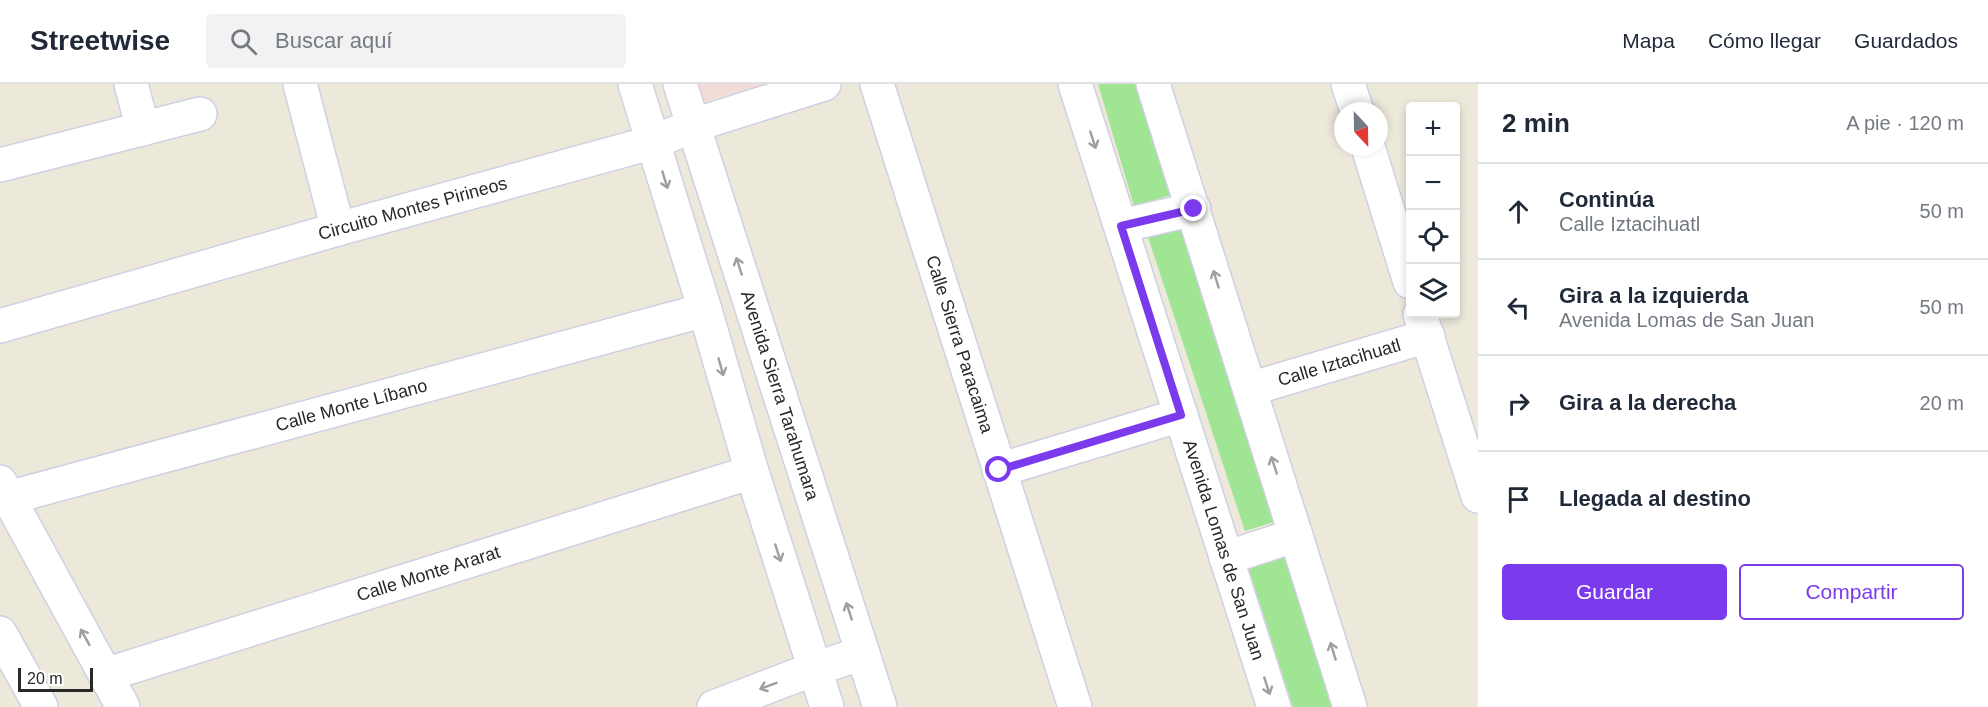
<!DOCTYPE html>
<html lang="es">
<head>
<meta charset="utf-8">
<style>
	:root { --surface:#fff; --page:#f2f2f3; --text:#1f2937; --muted:#747a83; --line:#e0e1e3; --accent:#7c3aed }
	body { margin:0; font-family:Helvetica,sans-serif; background:var(--page); color:var(--text) }
	.controls { position:absolute; right:18px; top:18px; display:grid; overflow:hidden; border-radius:6px; box-shadow:0 3px 9px #0003 }
	.controls button { width:54px; height:54px; display:grid; place-items:center; padding:0; border:0; border-bottom:2px solid var(--line); background:var(--surface); color:var(--text); font:30px sans-serif }
	.compass { position:absolute; left:1334px; top:18px; width:54px; height:54px; border-radius:50%; background:var(--surface); box-shadow:0 3px 9px #0003; rotate:158deg }
	.scale { position:absolute; left:18px; bottom:15px; width:75px; box-sizing:border-box; padding-left:6px; border:3px solid #292929; border-top:0; font-size:16px; line-height:21px; white-space:nowrap; color:#292929; -webkit-text-stroke:4px #fff; paint-order:stroke }
	.stop { position:absolute; width:18px; height:18px; margin:-14px; border:4px solid #7c3aed; border-radius:50%; background:#fff }
	.stop.end { background:#7c3aed; border-color:#fff; box-shadow:0 2px 6px #0008 }
	.list { margin:0; padding:0; list-style:none }
	h2 { display:flex; justify-content:space-between; align-items:center; height:78px; margin:0; padding:0 24px; font-size:26px }
	h2 small { font-size:20px; font-weight:400; color:var(--muted) }
	.list li { display:grid; grid-template-columns:39px 1fr auto; gap:18px; align-items:center; box-sizing:border-box; height:96px; padding:0 24px; border-top:2px solid var(--line) }
	.list b { display:block; font-size:22px; white-space:nowrap }
	.list p { margin:0; font-size:20px; white-space:nowrap; color:var(--muted) }
	.list em { font-size:20px; font-style:normal; color:var(--muted) }
	.actions { display:flex; gap:12px; padding:18px 24px }
	.actions a { flex:1; padding:14px 0; border:2px solid var(--accent); border-radius:6px; text-align:center; font-size:21px; color:var(--accent) }
	.actions .main { background:var(--accent); color:#fff }
	.icon { flex:none; width:33px; height:33px; fill:none; stroke:currentColor; stroke-width:2; stroke-linecap:round; stroke-linejoin:round }
	.map { position:relative; flex:none; width:1478px; height:623px; overflow:hidden }
	header { display:flex; align-items:center; gap:36px; box-sizing:border-box; height:84px; padding:0 30px; background:var(--surface); border-bottom:2px solid var(--line) }
	header strong { font-size:28px }
	nav { display:flex; gap:33px; margin-inline-start:auto; font-size:21px }
	.search { width:420px; height:54px; background:var(--page); display:flex; align-items:center; gap:15px; box-sizing:border-box; padding:0 21px; border-radius:6px; color:var(--muted); font-size:22px }
	main { display:flex }
	aside { flex:1; background:var(--surface) }
	.map>svg:first-child { display:block }
	.medical { fill:#f3dbd7 }
	.green { fill:#a0e594 }
	.lines { fill:none; stroke-linecap:round; stroke-linejoin:round }
	.minor-casing { stroke:#d0d0e3; stroke-width:36 }
	.minor { stroke:#fff; stroke-width:33 }
	.oneway { stroke:#9f9f9f }
	.route { stroke:#7c3aed; stroke-width:8 }
	.labels { text-anchor:middle; stroke-width:4.5; stroke-linejoin:round; paint-order:stroke }
	.street-label { font-size:18px; fill:#292929; stroke:#fff }
</style>
</head>
<body>
<header>
<strong>Streetwise</strong>
<div class="search"><svg class="icon" aria-label="search" viewBox="0 0 24 24"><circle cx="10" cy="10" r="6"/><path d="M15 15l6 6"/></svg>Buscar aquí</div>
<nav><a>Mapa</a><a>Cómo llegar</a><a>Guardados</a></nav>
</header>
<main>
<div class="map">
<svg width="1478" height="623" viewBox="0 0 1478 623">
	<rect width="100%" height="100%" fill="#ece8da"/>
	<path class="medical" d="M 695,0 L 767,0 L 701,18 Z"/>
	<path class="green" d="M 1098,0 L 1141,0 L 1174,110 L 1134,122 Z
		M 1182,143 L 1274,438 L 1245,447 L 1146,147 Z
		M 1287,471 L 1331,623 L 1293,623 L 1248,483 Z"/>
	<g class="lines">
		<g class="minor-casing">
			<g id="minor">
				<path d="M 131,0 L 143,45"/>
				<path d="M 300,0 L 338,145"/>
				<path d="M 635,0 L 705,226 L 752,388 L 827,623"/>
				<path id="s1" d="M 680,0 L 880,623"/>
				<path id="s2" d="M 877,0 L 1075,623"/>
				<path id="s3" d="M 1075,0 L 1274,623"/>
				<path d="M 1153,0 L 1350,623"/>
				<path d="M 1348,0 L 1357,27"/>
				<path d="M 1368,63 L 1410,198"/>
				<path d="M 0,81 L 200,30"/>
				<path d="M 1121,142 L 1194,125"/>
				<path d="M 1420,230 L 1478,412"/>
				<path id="s4" d="M 0,242 L 338,145 L 654,58 L 694,41 L 824,0"/>
				<path id="s5" d="M 1250,305 L 1428,252"/>
				<path d="M 999,386 L 1181,331"/>
				<path d="M 0,398 L 123,623"/>
				<path id="s6" d="M 0,416 L 705,226"/>
				<path d="M 1226,474 L 1296,451"/>
				<path d="M 0,549 L 41,623"/>
				<path id="s7" d="M 105,591 L 752,388"/>
				<path d="M 714,623 L 814,585 L 863,569"/>
			</g>
		</g>
		<use href="#minor" class="minor"/>
	</g>
	<defs><path id="oneway-shaft" d="M-6 0H5M1.5-3L5.5 0L1.5 3" fill="none" stroke-width="1.6" stroke-linecap="round" stroke-linejoin="round" transform="scale(1.5)"/></defs>
	<g class="oneway">
		<use href="#oneway-shaft" transform="translate(1093 56) rotate(72)"/>
		<use href="#oneway-shaft" transform="translate(665 96) rotate(73)"/>
		<use href="#oneway-shaft" transform="translate(739 182) rotate(-108)"/>
		<use href="#oneway-shaft" transform="translate(1216 195) rotate(-107)"/>
		<use href="#oneway-shaft" transform="translate(721 283) rotate(74)"/>
		<use href="#oneway-shaft" transform="translate(1274 381) rotate(-108)"/>
		<use href="#oneway-shaft" transform="translate(778 469) rotate(72)"/>
		<use href="#oneway-shaft" transform="translate(849 527) rotate(-108)"/>
		<use href="#oneway-shaft" transform="translate(85 553) rotate(-119)"/>
		<use href="#oneway-shaft" transform="translate(1333 567) rotate(-107)"/>
		<use href="#oneway-shaft" transform="translate(768 602) rotate(159)"/>
		<use href="#oneway-shaft" transform="translate(1267 602) rotate(72)"/>
	</g>
	<g class="lines">
		<path class="route" d="M 999,386 L 1181,331 L 1121,142 L 1194,125"/>
	</g>
	<g class="labels">
		<g class="street-label">
			<text dy="6" stroke="none"><textPath href="#s4" startOffset="429">Circuito Montes Pirineos</textPath></text>
			<text dy="6" stroke="none"><textPath href="#s2" startOffset="273">Calle Sierra Paracaima</textPath></text>
			<text dy="6" stroke="none"><textPath href="#s5" startOffset="93">Calle Iztacihuatl</textPath></text>
			<text dy="6" stroke="none"><textPath href="#s1" startOffset="327">Avenida Sierra Tarahumara</textPath></text>
			<text dy="6" stroke="none"><textPath href="#s6" startOffset="364">Calle Monte Líbano</textPath></text>
			<text dy="6" stroke="none"><textPath href="#s3" startOffset="489">Avenida Lomas de San Juan</textPath></text>
			<text dy="6" stroke="none"><textPath href="#s7" startOffset="339">Calle Monte Ararat</textPath></text>
		</g>
	</g>
</svg>
<div class="controls">
<button>+</button>
<button>−</button>
<button><svg class="icon" aria-label="locate" viewBox="0 0 24 24"><circle cx="12" cy="12" r="6"/><path d="M12 2v4M12 18v4M2 12h4M18 12h4"/></svg></button>
<button><svg class="icon" aria-label="layers" viewBox="0 0 24 24"><path d="M12 4l9 5-9 5-9-5zM3 14l9 5 9-5"/></svg></button>
</div>
<svg class="compass" viewBox="-18 -18 36 36"><path d="M0-13l5 13h-10z" fill="#e53935"/><path d="M0 13l5-13h-10z" fill="#747a83"/></svg>
<div class="scale">20 m</div>
<div class="stop" style="left:999px;top:386px"></div>
<div class="stop end" style="left:1194px;top:125px"></div>
</div>
<aside>
<h2>2 min<small>A pie · 120 m</small></h2>
<ul class="list">
<li><svg class="icon" aria-label="ahead" viewBox="0 0 24 24"><path d="M12 20V5M6 11l6-6 6 6"/></svg><div><b>Continúa</b><p>Calle Iztacihuatl</p></div><em>50 m</em></li>
<li><svg class="icon" aria-label="left" viewBox="0 0 24 24"><path d="M17 20v-9H6M10 6l-5 5 5 5"/></svg><div><b>Gira a la izquierda</b><p>Avenida Lomas de San Juan</p></div><em>50 m</em></li>
<li><svg class="icon" aria-label="right" viewBox="0 0 24 24"><path d="M7 20v-9h11M14 6l5 5-5 5"/></svg><div><b>Gira a la derecha</b></div><em>20 m</em></li>
<li><svg class="icon" aria-label="arrive" viewBox="0 0 24 24"><path d="M6 21V4h12l-3 4 3 4H6"/></svg><div><b>Llegada al destino</b></div></li>
</ul>
<div class="actions"><a class="main">Guardar</a><a>Compartir</a></div>
</aside>
</main>
</body>
</html>
